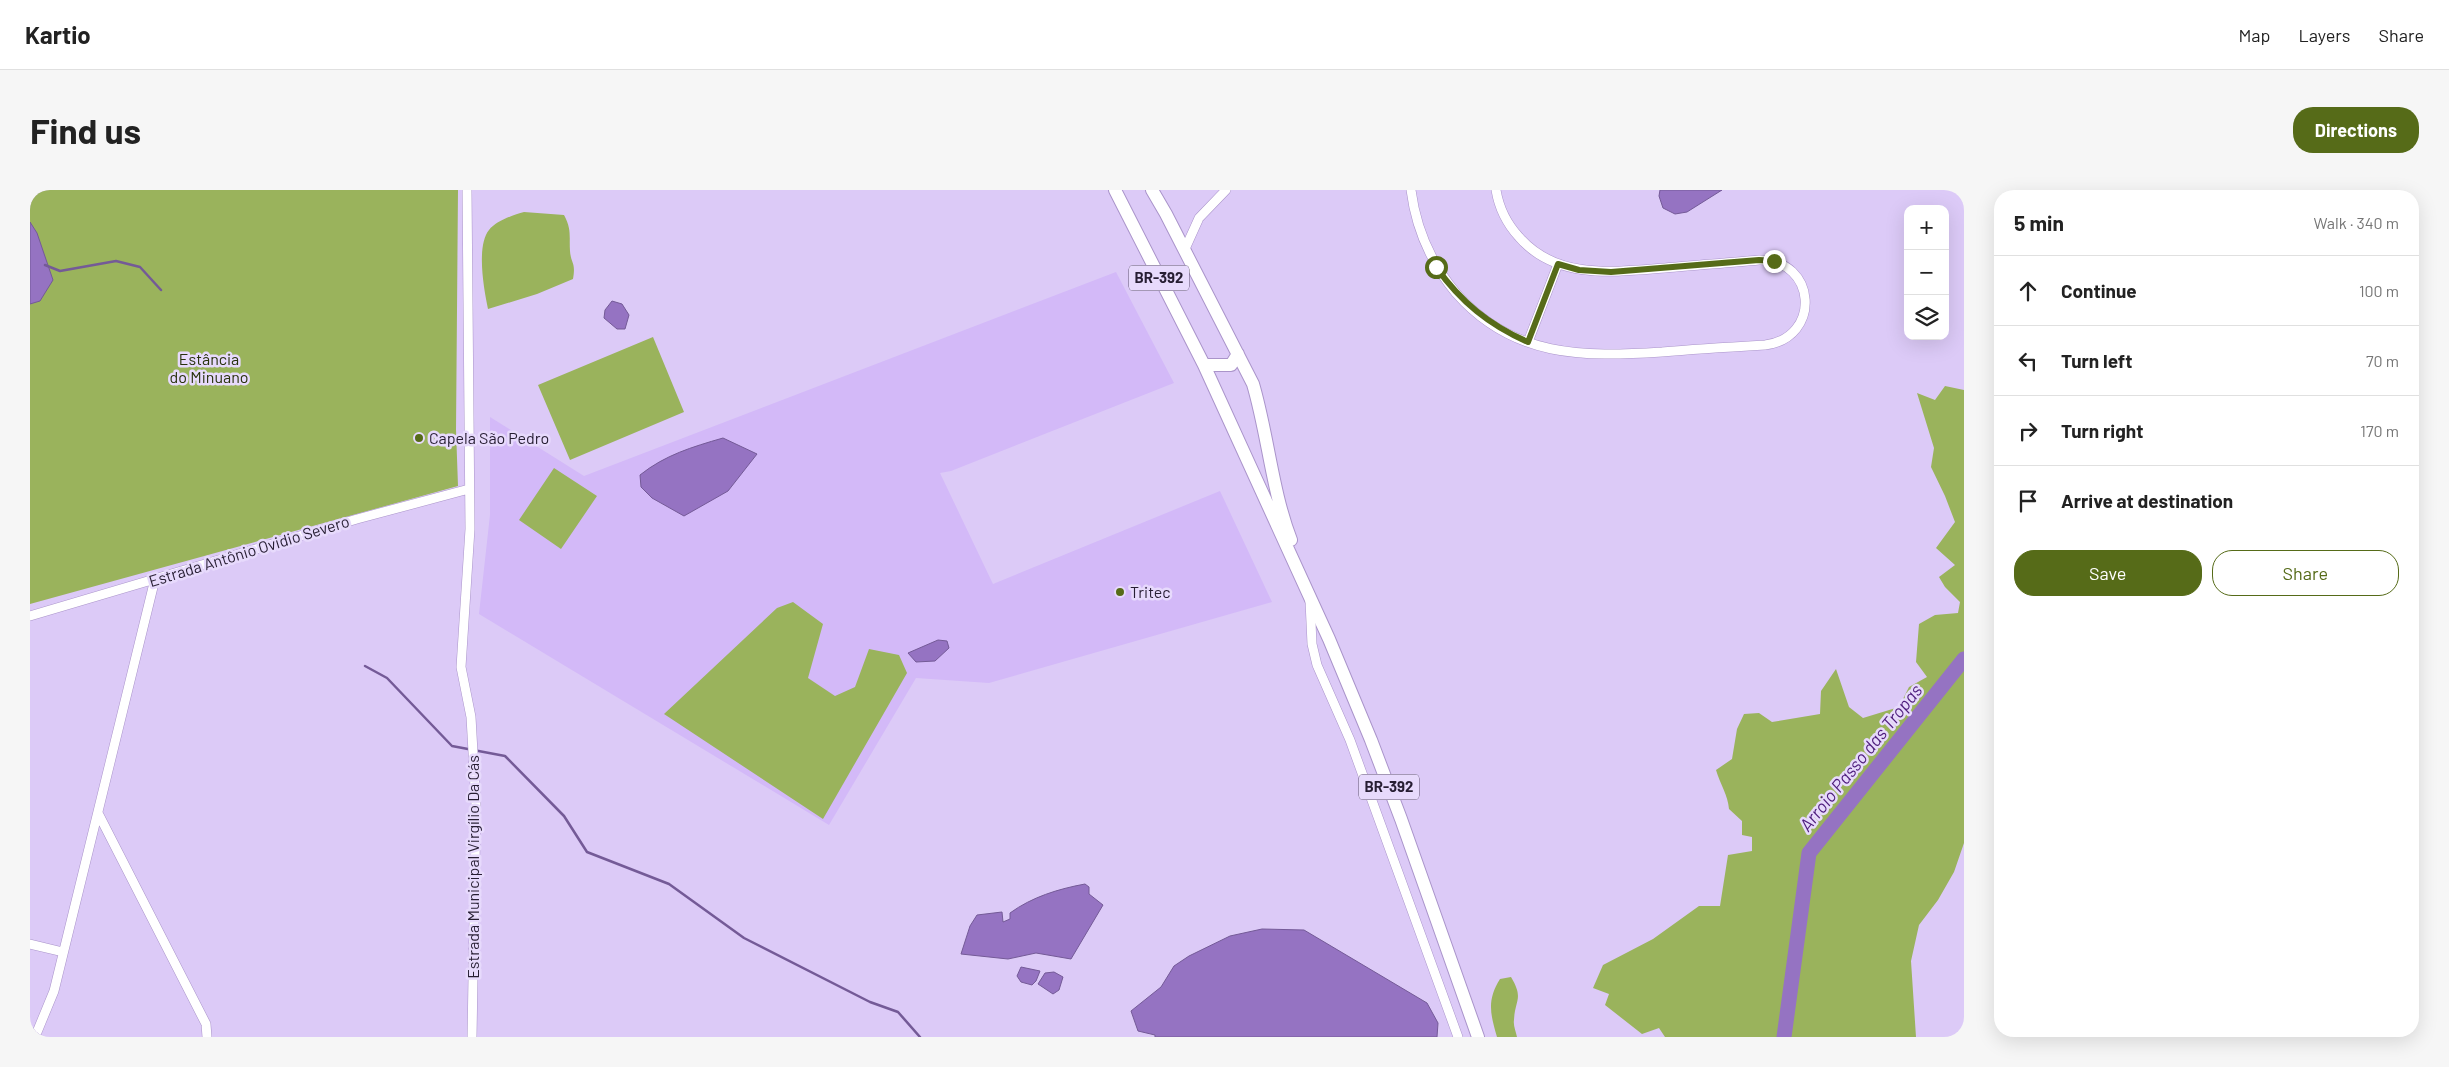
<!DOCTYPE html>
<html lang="en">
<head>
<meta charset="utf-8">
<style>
	:root { --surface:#fff; --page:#f6f6f6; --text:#222; --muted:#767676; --line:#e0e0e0; --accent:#566b18 }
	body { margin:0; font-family:Barlow,sans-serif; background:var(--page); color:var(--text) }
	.controls { position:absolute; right:15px; top:15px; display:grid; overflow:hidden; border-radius:10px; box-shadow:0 5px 20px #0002 }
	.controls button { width:45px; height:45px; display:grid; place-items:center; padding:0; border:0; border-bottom:1px solid var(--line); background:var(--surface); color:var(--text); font:25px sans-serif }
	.stop { position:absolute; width:15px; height:15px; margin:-11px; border:4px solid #566b18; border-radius:50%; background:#fff }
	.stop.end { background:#566b18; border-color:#fff; box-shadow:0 1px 5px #0008 }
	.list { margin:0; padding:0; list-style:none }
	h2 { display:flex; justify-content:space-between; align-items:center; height:65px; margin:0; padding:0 20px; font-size:21px }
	h2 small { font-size:16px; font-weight:400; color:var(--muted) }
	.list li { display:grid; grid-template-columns:32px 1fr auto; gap:15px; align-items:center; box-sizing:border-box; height:70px; padding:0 20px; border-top:1px solid var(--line) }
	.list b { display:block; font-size:19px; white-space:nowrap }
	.list em { font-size:16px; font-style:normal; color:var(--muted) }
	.actions { display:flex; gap:10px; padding:15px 20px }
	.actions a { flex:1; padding:11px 0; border:1px solid var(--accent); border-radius:20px; text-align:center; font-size:18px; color:var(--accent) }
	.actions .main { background:var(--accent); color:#fff }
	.icon { flex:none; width:28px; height:28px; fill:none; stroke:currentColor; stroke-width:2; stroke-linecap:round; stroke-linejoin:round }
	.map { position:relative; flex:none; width:1934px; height:847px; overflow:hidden; border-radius:20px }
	header { display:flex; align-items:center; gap:30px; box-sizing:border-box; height:70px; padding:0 25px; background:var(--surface); border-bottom:1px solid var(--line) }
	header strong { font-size:24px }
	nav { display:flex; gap:28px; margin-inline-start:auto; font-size:18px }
	.intro { display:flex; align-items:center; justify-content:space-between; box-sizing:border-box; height:120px; padding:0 30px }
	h1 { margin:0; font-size:35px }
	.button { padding:12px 22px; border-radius:20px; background:var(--accent); color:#fff; font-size:18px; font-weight:700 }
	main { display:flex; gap:30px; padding:0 30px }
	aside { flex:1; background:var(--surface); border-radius:20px; box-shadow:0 5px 20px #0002 }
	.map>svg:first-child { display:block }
	.built { fill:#d3b9f8 }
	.green { fill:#9ab35c }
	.water { fill:#9573c2; stroke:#745a97 }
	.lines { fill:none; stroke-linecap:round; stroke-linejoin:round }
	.stream { stroke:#745a97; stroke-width:2.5 }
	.river { stroke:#9573c2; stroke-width:15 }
	.minor-casing { stroke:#aa94ca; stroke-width:10 }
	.highway-casing { stroke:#aa94ca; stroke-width:14 }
	.minor { stroke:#fff; stroke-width:9 }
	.highway { stroke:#fff; stroke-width:12 }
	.route { stroke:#566b18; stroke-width:6 }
	.poi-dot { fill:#566b18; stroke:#e7dafc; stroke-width:2 }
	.labels { text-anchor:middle; stroke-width:5; stroke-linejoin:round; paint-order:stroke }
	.shield { fill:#e7dafc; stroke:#61566f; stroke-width:1 }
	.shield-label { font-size:15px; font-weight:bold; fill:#271e33 }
	.park-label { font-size:16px; fill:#28320c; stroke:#e7dafc }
	.poi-label { font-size:16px; fill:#271e33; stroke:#e7dafc; text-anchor:start }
	.street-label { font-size:16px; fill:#271e33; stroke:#e7dafc }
	.water-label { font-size:18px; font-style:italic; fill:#4e1d7c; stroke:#e7dafc }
</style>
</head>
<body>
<header>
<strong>Kartio</strong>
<nav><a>Map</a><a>Layers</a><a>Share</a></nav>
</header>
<div class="intro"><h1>Find us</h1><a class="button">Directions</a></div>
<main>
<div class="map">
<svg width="1934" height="847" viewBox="0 0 1934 847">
	<rect width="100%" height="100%" fill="#dccaf7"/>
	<path class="built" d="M 1086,82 L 1144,193 L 921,281 L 910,283 L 963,394 L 1190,301 L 1242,412 L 959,493 L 886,488 L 799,635 L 449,424 L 460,325 L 460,227 L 554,286 Z"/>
	<path class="green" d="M 0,0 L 428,0 L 426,240 L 428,296 L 0,414 Z
		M 494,22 L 534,25 C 542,40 539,46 540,61 C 541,74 546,72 543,89 L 507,104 L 458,119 C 454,100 446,56 459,40 C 466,31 483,25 494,22 Z
		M 623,147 L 654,222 L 540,270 L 508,195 Z
		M 1915,196 L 1934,200 L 1934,653 L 1924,682 L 1908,710 L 1889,735 L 1881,771 L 1886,847 L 1635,847 L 1629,838 L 1612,844 L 1575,815 L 1579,804 L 1563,798 L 1573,775 L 1623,749 L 1669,716 L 1690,716 L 1698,665 L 1722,661 L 1722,647 L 1712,645 L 1712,631 L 1699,619 C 1698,605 1690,594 1686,580 L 1702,569 L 1707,539 L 1714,524 L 1729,523 L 1742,532 L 1790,524 L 1791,501 L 1806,479 L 1819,517 L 1833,528 L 1869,517 L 1879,497 L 1897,487 L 1886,472 L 1889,434 L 1905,425 L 1928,423 L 1930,412 L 1915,397 L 1909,387 L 1925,375 L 1906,358 L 1925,332 L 1915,306 L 1901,277 L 1904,258 L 1887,203 L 1905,210 Z
		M 524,278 L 567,306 L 531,359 L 489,330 Z
		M 763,412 L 793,434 L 778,488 L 805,506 L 825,497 L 839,459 L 869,465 L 877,483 L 793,629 L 634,524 L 747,418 Z
		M 1481,787 C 1494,809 1485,809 1484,830 C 1483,835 1486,842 1487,847 L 1467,847 C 1460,823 1457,810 1470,789 Z"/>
	<path class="water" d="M 1630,0 L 1692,0 L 1657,22 L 1645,24 L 1633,18 L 1629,6 Z
		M 0,32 L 7,43 L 23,90 L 10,111 L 0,114 Z
		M 582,111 L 592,114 L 599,125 L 595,139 L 587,139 L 574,128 L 575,120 Z
		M 693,248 L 727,264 L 698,301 L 654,326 L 622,308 L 611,297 L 610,285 C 635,265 662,257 693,248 Z
		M 908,450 L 917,451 L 919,458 L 905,471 L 886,472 L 878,463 Z
		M 1055,694 L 1059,697 L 1059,704 L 1073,715 L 1041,769 L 1006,763 L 978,769 L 931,764 L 940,736 L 947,725 L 972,722 L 973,732 L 980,729 L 980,723 C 1002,707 1028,699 1055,694 Z
		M 1232,739 L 1274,740 L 1397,813 L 1408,833 L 1407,847 L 1125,847 L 1125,845 L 1108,841 L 1101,821 L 1131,797 L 1144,776 L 1159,766 L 1200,746 Z
		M 991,777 L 1010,781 L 1006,791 L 1002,795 L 991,792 L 987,786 Z
		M 1024,782 L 1033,787 L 1029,800 L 1023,804 L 1008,794 L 1015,783 Z"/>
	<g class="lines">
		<path class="stream" d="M 15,75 L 30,81 L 86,71 L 110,77 L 131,100
			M 335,476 L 357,488 L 422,556 L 475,566 L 534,626 L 557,662 L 639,694 L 714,748 L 840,812 L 868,822 L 890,847"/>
		<path class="river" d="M 1754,847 L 1779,663 L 1934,469"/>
		<g class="minor-casing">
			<path id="minor" d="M 437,0 L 440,339 L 431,477 L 441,527 L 446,615 L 442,847
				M 1381,0 C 1386,39 1401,73 1426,103 C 1483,168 1553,167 1632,162 C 1667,159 1701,157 1735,155 C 1792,148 1787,69 1729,70 C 1698,73 1666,75 1635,78 C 1584,82 1526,90 1489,47 C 1477,34 1469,18 1466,0
				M 1155,59 L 1169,28 L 1196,0
				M 1498,152 L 1528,74
				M 1280,411 L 1282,454 L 1287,475 L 1320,550 L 1428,847
				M 0,426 L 327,329 L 439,299
				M 68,623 L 176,834 L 177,847
				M 0,754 L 33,762
				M 5,847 L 24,801 L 125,389"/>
		</g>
		<g class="highway-casing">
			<path id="highway" d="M 1085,0 L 1174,175 L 1299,449 L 1341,550 L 1371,629 L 1448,847
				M 1122,0 L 1136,24 L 1223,194 C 1238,245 1242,301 1261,350
				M 1174,175 L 1201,175 L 1208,164"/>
		</g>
		<use href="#minor" class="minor"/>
		<use href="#highway" class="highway"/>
	</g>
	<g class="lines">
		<path class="route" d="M 1406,77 C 1431,112 1459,135 1498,152 L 1528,74 L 1549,80 L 1581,82 L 1729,70 L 1744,71"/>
	</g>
	<g class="poi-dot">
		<circle cx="389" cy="248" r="5"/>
		<circle cx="1090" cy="402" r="5"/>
	</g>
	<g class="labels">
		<g class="shield">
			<rect x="1099" y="75.5" width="60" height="25" rx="4"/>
			<rect x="1329" y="584.5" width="60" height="25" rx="4"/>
		</g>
		<g class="shield-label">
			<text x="1129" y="93">BR-392</text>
			<text x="1359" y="602">BR-392</text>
		</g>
		<g class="park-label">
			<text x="179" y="175">Estância<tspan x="179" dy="18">do Minuano</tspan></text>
		</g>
		<g class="poi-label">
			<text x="399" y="254">Capela São Pedro</text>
			<text x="1100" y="408">Tritec</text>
		</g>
		<g class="street-label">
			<text transform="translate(219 361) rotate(-17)" y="6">Estrada Antônio Ovidio Severo</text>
			<text transform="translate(443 677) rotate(-90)" y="6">Estrada Municipal Virgílio Da Cás</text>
		</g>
		<g class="water-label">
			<text transform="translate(1831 568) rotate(-51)" y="6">Arroio Passo das Tropas</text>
		</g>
	</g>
</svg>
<div class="controls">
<button>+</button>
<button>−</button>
<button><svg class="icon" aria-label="layers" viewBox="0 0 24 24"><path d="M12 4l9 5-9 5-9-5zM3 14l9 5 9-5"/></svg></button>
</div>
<div class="stop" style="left:1406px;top:77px"></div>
<div class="stop end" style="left:1744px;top:71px"></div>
</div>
<aside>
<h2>5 min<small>Walk · 340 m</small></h2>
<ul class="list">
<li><svg class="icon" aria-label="ahead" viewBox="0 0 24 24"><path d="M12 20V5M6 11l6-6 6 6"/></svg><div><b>Continue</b></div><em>100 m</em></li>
<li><svg class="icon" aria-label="left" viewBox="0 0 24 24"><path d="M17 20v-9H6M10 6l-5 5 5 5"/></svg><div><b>Turn left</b></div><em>70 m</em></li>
<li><svg class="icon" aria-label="right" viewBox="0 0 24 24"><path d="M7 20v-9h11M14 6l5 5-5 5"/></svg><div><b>Turn right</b></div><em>170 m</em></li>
<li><svg class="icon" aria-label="arrive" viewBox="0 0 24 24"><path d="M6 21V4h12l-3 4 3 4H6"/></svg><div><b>Arrive at destination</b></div></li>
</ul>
<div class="actions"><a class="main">Save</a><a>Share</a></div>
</aside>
</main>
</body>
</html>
